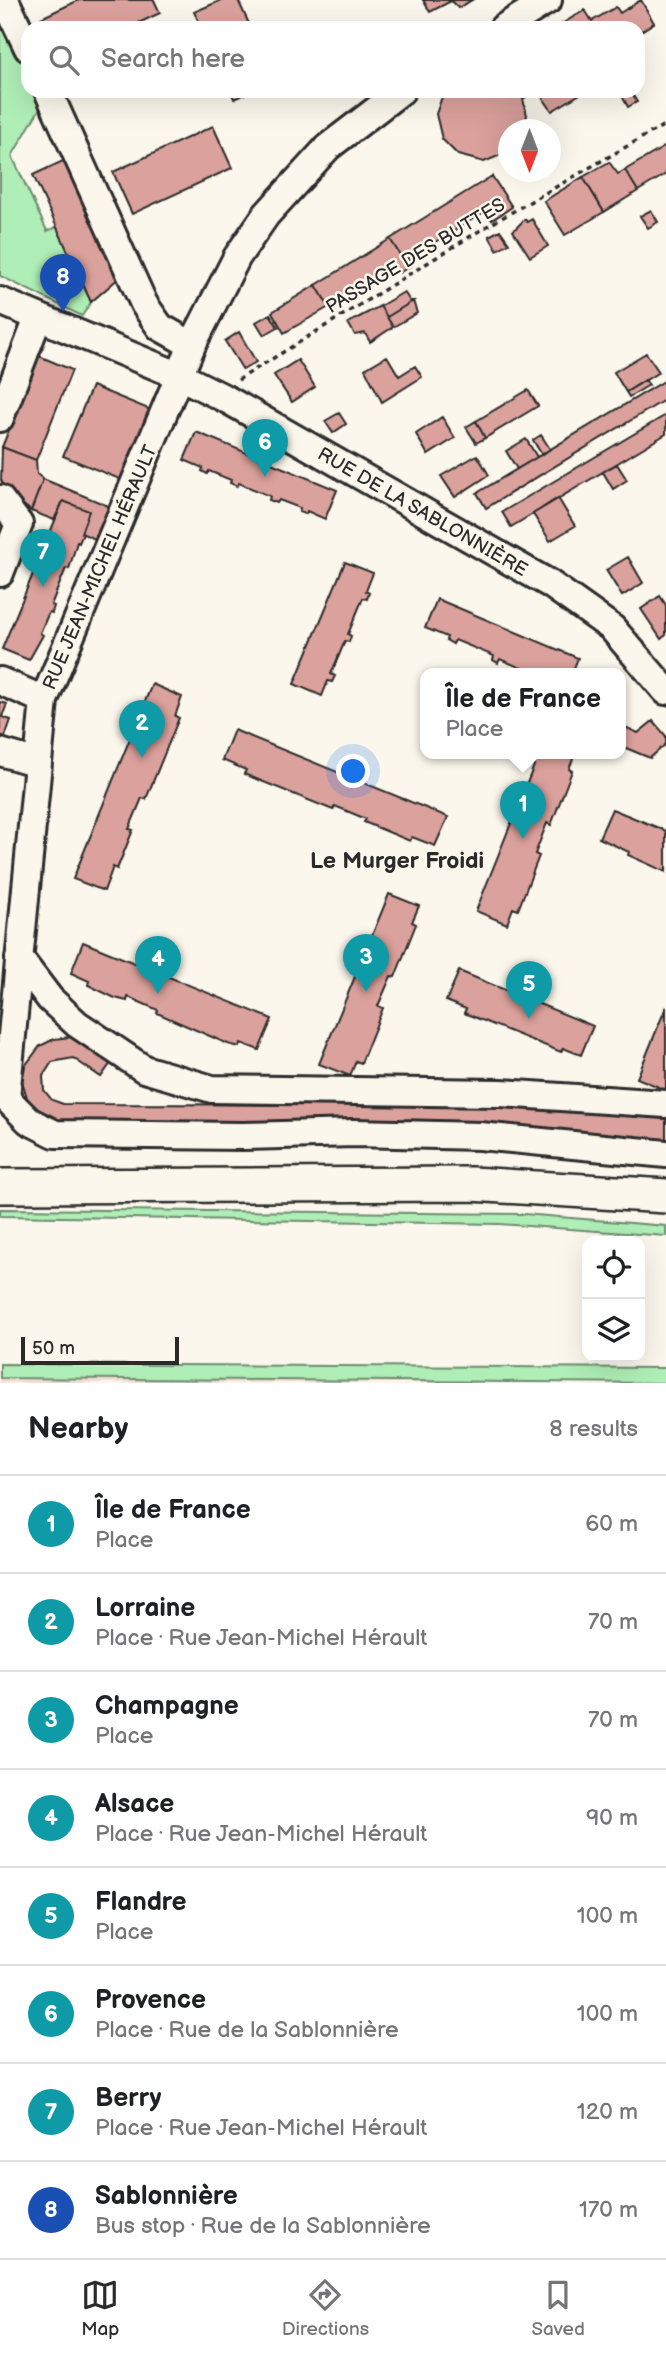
<!DOCTYPE html>
<html lang="en">
<head>
<meta charset="utf-8">
<style>
	:root { --surface:#fff; --page:#f6f6f6; --text:#202124; --muted:#757577; --line:#e0e0e0; --accent:#2b2b2b }
	body { margin:0; font-family:"Balsamiq Sans",sans-serif; background:var(--page); color:var(--text) }
	.controls { position:absolute; right:21px; bottom:21px; display:grid; overflow:hidden; border-radius:14px; box-shadow:0 7px 28px #0002 }
	.controls button { width:63px; height:63px; display:grid; place-items:center; padding:0; border:0; border-bottom:2px solid var(--line); background:var(--surface); color:var(--text); font:35px sans-serif }
	.compass { position:absolute; left:498px; top:119px; width:63px; height:63px; border-radius:50%; background:var(--surface); box-shadow:0 7px 28px #0002; rotate:180deg }
	.scale { position:absolute; left:21px; bottom:18px; width:158px; box-sizing:border-box; padding-left:7px; border:4px solid #2b2b2b; border-top:0; font-size:19px; line-height:24px; white-space:nowrap; color:#2b2b2b; -webkit-text-stroke:5px #fbf7ec; paint-order:stroke }
	.you { position:absolute; left:354px; top:772px; width:24px; height:24px; margin:-18px; border:5px solid #fff; border-radius:50%; background:#1a73e8; box-shadow:0 0 0 10px #1a73e833 }
	.badge { display:grid; place-items:center; width:46px; height:46px; border-radius:50%; background:var(--accent); color:#fff; font-size:23px; font-weight:700 }
	.pin { position:absolute; translate:-50% -58px; filter:drop-shadow(0 2px 4px #0008) }
	.pin::after { content:''; position:absolute; top:37px; width:24px; height:21px; background:inherit; clip-path:polygon(0 0,100% 0,50% 100%) }
	.popup { position:absolute; left:420px; top:668px; width:206px; height:91px; box-sizing:border-box; display:grid; place-content:center; border-radius:14px; background:var(--surface); filter:drop-shadow(0 2px 5px #0005); font-size:23px; white-space:nowrap; color:var(--muted) }
	.popup b { font-size:26px; color:var(--text) }
	.popup::after { content:''; position:absolute; left:50%; top:100%; margin-left:-14px; border:14px solid transparent; border-top-color:var(--surface) }
	.list { margin:0; padding:0; list-style:none }
	h2 { display:flex; justify-content:space-between; align-items:center; height:91px; margin:0; padding:0 28px; font-size:30px }
	h2 small { font-size:23px; font-weight:400; color:var(--muted) }
	.list li { display:grid; grid-template-columns:46px 1fr auto; gap:21px; align-items:center; box-sizing:border-box; height:98px; padding:0 28px; border-top:2px solid var(--line) }
	.list b { display:block; font-size:26px; white-space:nowrap }
	.list p { margin:0; font-size:23px; white-space:nowrap; color:var(--muted) }
	.list em { font-size:23px; font-style:normal; color:var(--muted) }
	.icon { flex:none; width:38px; height:38px; fill:none; stroke:currentColor; stroke-width:2; stroke-linecap:round; stroke-linejoin:round }
	.map { position:relative; flex:none; width:666px; height:1383px; overflow:hidden }
	.search { position:absolute; background:var(--surface); box-shadow:0 7px 28px #0002; left:21px; right:21px; top:21px; height:77px; display:flex; align-items:center; gap:18px; box-sizing:border-box; padding:0 24px; border-radius:21px; color:var(--muted); font-size:26px }
	.sheet { height:875px; background:var(--surface) }
	nav { display:flex; justify-content:space-around; align-items:center; box-sizing:border-box; height:98px; border-top:2px solid var(--line); background:var(--surface); font-size:19px; color:var(--muted) }
	nav a { display:grid; justify-items:center; gap:4px }
	nav .on { color:var(--accent) }
	.map>svg:first-child { display:block }
	.built { fill:#f1ddd4 }
	.green { fill:#afeeb6; stroke:#6d8c70; stroke-width:2 }
	.building { fill:#dba19c; stroke:#2b2b2b; stroke-width:2 }
	.lines { fill:none; stroke-linecap:round; stroke-linejoin:round }
	.minor-casing { stroke:#2b2b2b; stroke-width:32 }
	.major-casing { stroke:#2b2b2b; stroke-width:38 }
	.path { stroke:#2b2b2b; stroke-width:3.5; stroke-dasharray:5 5; stroke-linecap:butt }
	.minor { stroke:#fbf7ec; stroke-width:26 }
	.major { stroke:#fbf7ec; stroke-width:33 }
	.labels { text-anchor:middle; stroke-width:5; stroke-linejoin:round; paint-order:stroke }
	.street-label { font-size:19px; fill:#2b2b2b; stroke:#fbf7ec }
	.quarter-label { font-size:23px; font-weight:bold; fill:#2b2b2b; stroke:#fbf7ec }
</style>
</head>
<body>
<div class="map">
<svg width="666" height="1383" viewBox="0 0 666 1383">
	<rect width="100%" height="100%" fill="#fbf7ec"/>
	<filter id="ink" filterUnits="userSpaceOnUse"><feTurbulence type="fractalNoise" baseFrequency=".0143" numOctaves="2"/><feDisplacementMap in="SourceGraphic" scale="14" xChannelSelector="R" yChannelSelector="G"/><feConvolveMatrix kernelMatrix="1 2 1 2 8 2 1 2 1" color-interpolation-filters="sRGB"/></filter>
	<g filter="url(#ink)">
		<path class="built" d="M 0,1364 L 666,1368 L 666,1383 L 0,1383 Z"/>
		<path class="green" d="M 0,8 L 28,70 L 28,91 L 37,91 L 43,103 L 12,156 L 47,231 L 57,227 L 91,302 L 82,316 L 0,276 Z
			M 0,1209 L 524,1214 L 666,1226 L 666,1236 L 499,1224 L 0,1216 Z
			M 0,1364 L 666,1368 L 666,1383 L 0,1378 Z"/>
		<path class="building" d="M 79,0 L 154,0 L 160,13 L 128,28 L 46,28 L 41,18 Z
			M 222,0 L 238,0 L 251,28 L 202,28 L 194,12 Z
			M 423,0 L 472,0 L 458,8 L 451,1 L 430,12 Z
			M 641,0 L 654,23 L 638,33 L 638,28 L 555,28 L 585,10 L 592,21 L 616,7 L 620,13 Z
			M 231,91 L 252,91 L 234,99 Z
			M 444,91 L 536,91 L 523,99 L 527,115 L 524,130 L 508,130 L 508,152 L 484,162 L 458,155 L 442,139 L 436,114 Z
			M 538,91 L 585,91 L 552,111 Z
			M 630,91 L 637,102 L 628,107 L 622,96 Z
			M 213,126 L 232,168 L 132,214 L 113,172 Z
			M 666,146 L 666,174 L 638,191 L 625,170 Z
			M 65,160 L 120,277 L 91,302 L 33,175 Z
			M 609,162 L 618,174 L 625,170 L 638,191 L 604,212 L 583,177 Z
			M 492,176 L 512,207 L 492,220 L 486,211 L 404,261 L 390,239 Z
			M 583,177 L 604,212 L 565,235 L 544,201 Z
			M 651,210 L 658,222 L 648,228 L 640,216 Z
			M 525,219 L 527,222 L 532,219 L 548,246 L 530,257 L 513,231 Z
			M 500,230 L 509,243 L 497,250 L 489,236 Z
			M 390,239 L 404,261 L 408,259 L 412,265 L 399,273 L 394,266 L 329,307 L 316,285 Z
			M 316,285 L 329,307 L 284,333 L 272,312 Z
			M 404,292 L 410,301 L 413,301 L 387,317 L 380,306 Z
			M 413,301 L 417,313 L 393,327 L 387,317 Z
			M 380,306 L 393,327 L 370,342 L 365,333 L 355,335 L 348,323 Z
			M 270,314 L 278,327 L 264,335 L 256,322 Z
			M 239,332 L 256,362 L 243,370 L 225,341 Z
			M 646,353 L 659,372 L 626,392 L 614,372 Z
			M 39,356 L 72,370 L 36,460 L 2,447 Z
			M 387,356 L 399,376 L 415,366 L 422,377 L 382,402 L 365,369 Z
			M 298,360 L 315,387 L 292,402 L 274,375 Z
			M 645,380 L 649,385 L 629,397 L 626,392 Z
			M 666,380 L 666,399 L 486,508 L 477,493 Z
			M 92,386 L 151,410 L 122,480 L 63,456 Z
			M 528,390 L 538,406 L 485,438 L 476,421 Z
			M 339,413 L 346,424 L 333,433 L 325,421 Z
			M 666,415 L 666,434 L 511,527 L 502,512 Z
			M 442,417 L 455,438 L 428,455 L 416,434 Z
			M 476,421 L 485,438 L 476,443 L 466,427 Z
			M 196,432 L 337,490 L 325,519 L 307,511 L 306,514 L 299,512 L 300,508 L 279,500 L 277,503 L 269,500 L 270,496 L 239,483 L 237,486 L 230,483 L 231,480 L 209,471 L 207,474 L 202,471 L 203,468 L 184,460 Z
			M 541,435 L 550,449 L 542,455 L 533,440 Z
			M 526,439 L 537,457 L 517,469 L 506,451 Z
			M 2,447 L 36,460 L 37,474 L 43,479 L 31,511 L 6,491 L 1,480 Z
			M 477,455 L 489,475 L 455,497 L 441,476 Z
			M 617,464 L 627,480 L 613,489 L 603,472 Z
			M 43,479 L 111,507 L 100,534 L 97,533 L 95,539 L 81,533 L 89,511 L 63,501 L 54,520 L 31,511 Z
			M 558,498 L 575,526 L 550,541 L 533,514 Z
			M 63,501 L 89,511 L 81,533 L 83,534 L 79,543 L 77,542 L 69,569 L 66,568 L 51,605 L 54,606 L 52,613 L 49,612 L 40,633 L 43,635 L 29,660 L 2,649 Z
			M 628,557 L 643,583 L 622,596 L 606,570 Z
			M 345,562 L 373,573 L 366,591 L 369,593 L 367,599 L 363,598 L 348,634 L 351,636 L 349,642 L 345,641 L 331,674 L 335,676 L 332,682 L 328,681 L 322,696 L 294,684 Z
			M 660,596 L 666,605 L 666,635 L 661,639 L 641,609 Z
			M 437,599 L 578,658 L 572,673 L 533,673 L 500,659 L 498,663 L 493,660 L 494,656 L 455,640 L 453,644 L 446,640 L 447,637 L 425,628 Z
			M 152,684 L 182,697 L 175,716 L 179,718 L 146,799 L 142,798 L 129,829 L 133,830 L 117,869 L 113,867 L 104,891 L 73,879 Z
			M 0,702 L 7,704 L 2,717 L 11,720 L 5,737 L 0,735 Z
			M 653,721 L 666,736 L 666,744 L 650,758 L 621,746 L 621,725 L 638,733 Z
			M 234,730 L 448,817 L 435,846 L 412,837 L 410,841 L 364,822 L 366,819 L 335,806 L 333,810 L 244,774 L 246,770 L 222,760 Z
			M 539,753 L 575,754 L 569,769 L 572,771 L 551,825 L 547,823 L 535,854 L 539,856 L 518,910 L 513,908 L 507,924 L 476,911 Z
			M 612,809 L 666,831 L 666,872 L 628,855 L 629,852 L 599,838 Z
			M 389,894 L 419,906 L 412,922 L 416,924 L 395,977 L 391,976 L 378,1006 L 383,1008 L 361,1063 L 356,1061 L 350,1076 L 319,1064 Z
			M 83,942 L 272,1019 L 259,1050 L 241,1043 L 240,1047 L 228,1044 L 157,1013 L 158,1010 L 128,997 L 127,1001 L 115,998 L 88,985 L 89,981 L 71,973 Z
			M 459,971 L 593,1026 L 581,1055 L 563,1048 L 561,1052 L 464,1013 L 466,1009 L 446,1001 Z
			M 666,1007 L 666,1090 L 637,1078 Z
			M 71,1037 L 113,1060 L 101,1077 L 73,1058 L 52,1062 L 43,1076 L 44,1090 L 52,1100 L 63,1104 L 482,1105 L 584,1111 L 666,1119 L 666,1140 L 508,1127 L 52,1122 L 28,1101 L 22,1081 L 25,1066 L 40,1046 L 54,1039 Z"/>
		<g class="lines">
			<g class="minor-casing">
				<path id="minor" d="M 5,0 L 28,48
					M 503,28 L 548,0
					M 48,91 L 144,304 L 160,327 L 192,345
					M 401,91 L 328,147 L 266,215 L 237,257 L 192,345 L 44,700 L 6,1098 L 29,1121 L 55,1134 L 243,1136 L 354,1133 L 480,1136 L 666,1154
					M 0,301 L 180,376 L 228,400 L 550,584 L 612,628 L 666,691
					M 0,418 L 38,318
					M 0,499 L 19,524 L 0,573
					M 0,681 L 44,700
					M 0,752 L 38,763
					M 19,958 L 50,999 L 77,1024 L 144,1069 L 212,1089 L 501,1093 L 666,1104"/>
			</g>
			<g class="major-casing">
				<path id="major" d="M 0,1186 L 471,1184 L 666,1196"/>
			</g>
			<path class="path" d="M 238,380 L 484,228 L 666,124"/>
			<use href="#minor" class="minor"/>
			<use href="#major" class="major"/>
		</g>
	</g>
	<g class="labels">
		<g class="street-label">
			<text transform="translate(415 255) rotate(-31)" y="7">PASSAGE DES BUTTES</text>
			<text transform="translate(423 511) rotate(30)" y="7">RUE DE LA SABLONNIÈRE</text>
			<text transform="translate(99 567) rotate(-67)" y="7">RUE JEAN-MICHEL HÉRAULT</text>
		</g>
		<g class="quarter-label">
			<text x="397" y="868">Le Murger Froidi</text>
		</g>
	</g>
</svg>
<div class="controls">
<button><svg class="icon" aria-label="locate" viewBox="0 0 24 24"><circle cx="12" cy="12" r="6"/><path d="M12 2v4M12 18v4M2 12h4M18 12h4"/></svg></button>
<button><svg class="icon" aria-label="layers" viewBox="0 0 24 24"><path d="M12 4l9 5-9 5-9-5zM3 14l9 5 9-5"/></svg></button>
</div>
<svg class="compass" viewBox="-18 -18 36 36"><path d="M0-13l5 13h-10z" fill="#e53935"/><path d="M0 13l5-13h-10z" fill="#757577"/></svg>
<div class="scale">50 m</div>
<div class="you"></div>
<div class="pin badge" style="left:523px;top:839px;background:#0f9aa8">1</div>
<div class="popup"><b>Île de France</b>Place</div>
<div class="pin badge" style="left:142px;top:758px;background:#0f9aa8">2</div>
<div class="pin badge" style="left:366px;top:992px;background:#0f9aa8">3</div>
<div class="pin badge" style="left:158px;top:994px;background:#0f9aa8">4</div>
<div class="pin badge" style="left:529px;top:1019px;background:#0f9aa8">5</div>
<div class="pin badge" style="left:265px;top:477px;background:#0f9aa8">6</div>
<div class="pin badge" style="left:43px;top:587px;background:#0f9aa8">7</div>
<div class="pin badge" style="left:63px;top:312px;background:#1a4fb4">8</div>
<div class="search"><svg class="icon" aria-label="search" viewBox="0 0 24 24"><circle cx="10" cy="10" r="6"/><path d="M15 15l6 6"/></svg>Search here</div>
</div>
<section class="sheet">
<h2>Nearby<small>8 results</small></h2>
<ul class="list">
<li><span class="badge" style="background:#0f9aa8">1</span><div><b>Île de France</b><p>Place</p></div><em>60 m</em></li>
<li><span class="badge" style="background:#0f9aa8">2</span><div><b>Lorraine</b><p>Place · Rue Jean-Michel Hérault</p></div><em>70 m</em></li>
<li><span class="badge" style="background:#0f9aa8">3</span><div><b>Champagne</b><p>Place</p></div><em>70 m</em></li>
<li><span class="badge" style="background:#0f9aa8">4</span><div><b>Alsace</b><p>Place · Rue Jean-Michel Hérault</p></div><em>90 m</em></li>
<li><span class="badge" style="background:#0f9aa8">5</span><div><b>Flandre</b><p>Place</p></div><em>100 m</em></li>
<li><span class="badge" style="background:#0f9aa8">6</span><div><b>Provence</b><p>Place · Rue de la Sablonnière</p></div><em>100 m</em></li>
<li><span class="badge" style="background:#0f9aa8">7</span><div><b>Berry</b><p>Place · Rue Jean-Michel Hérault</p></div><em>120 m</em></li>
<li><span class="badge" style="background:#1a4fb4">8</span><div><b>Sablonnière</b><p>Bus stop · Rue de la Sablonnière</p></div><em>170 m</em></li>
</ul>
</section>
<nav>
<a class="on"><svg class="icon" aria-label="map" viewBox="0 0 24 24"><path d="M3 6l6-2 6 2 6-2v14l-6 2-6-2-6 2zM9 4v14M15 6v14"/></svg>Map</a>
<a><svg class="icon" aria-label="directions" viewBox="0 0 24 24"><path d="M12 3l9 9-9 9-9-9zM9 14v-3h6M13 9l2 2-2 2"/></svg>Directions</a>
<a><svg class="icon" aria-label="saved" viewBox="0 0 24 24"><path d="M7 4h10v16l-5-4-5 4z"/></svg>Saved</a>
</nav>
</body>
</html>
